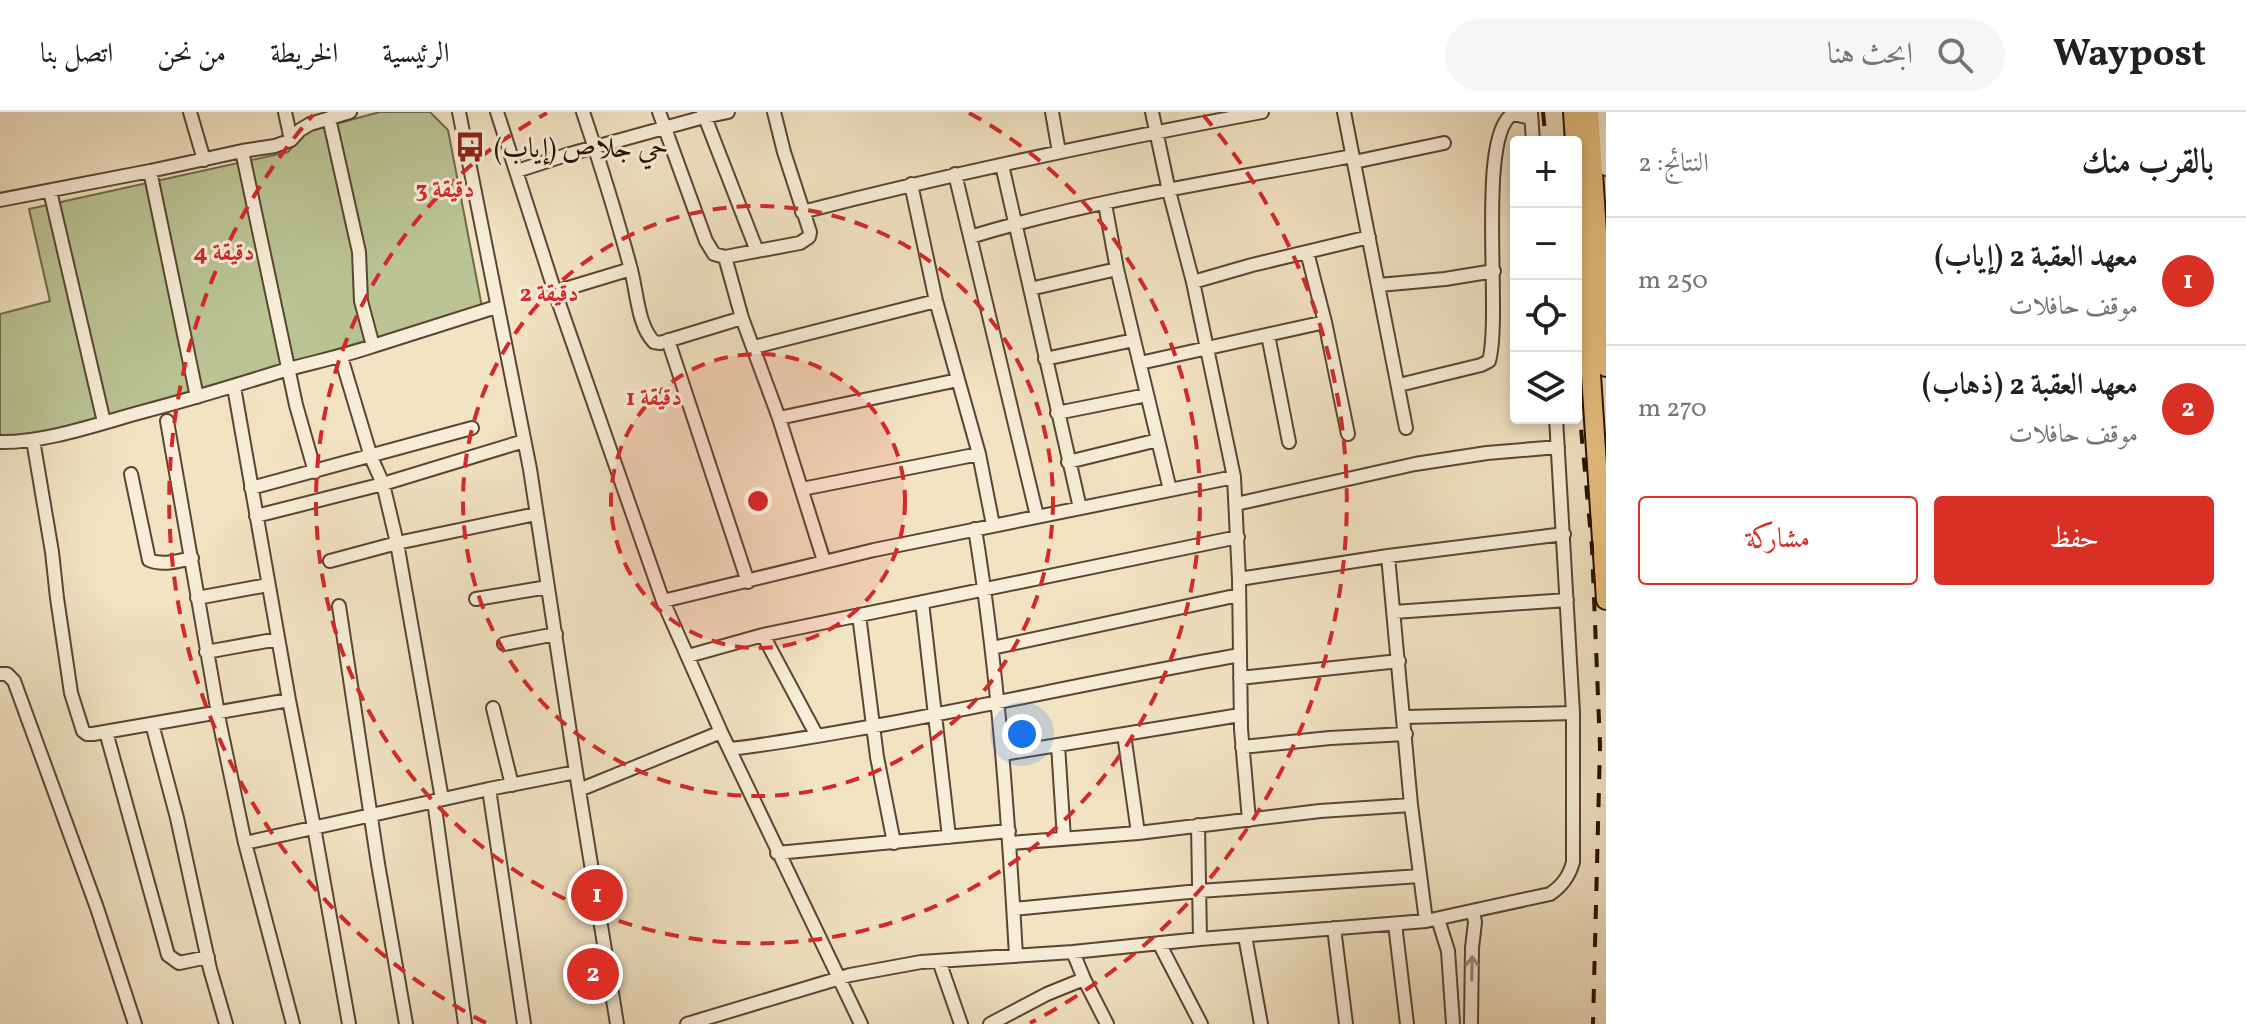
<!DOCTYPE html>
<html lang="ar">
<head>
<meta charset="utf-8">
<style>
	:root { --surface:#fff; --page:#f6f6f6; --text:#202124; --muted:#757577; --line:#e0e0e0; --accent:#d93025 }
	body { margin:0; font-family:Vollkorn,Amiri,serif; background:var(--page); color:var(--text); direction:rtl }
	.controls { position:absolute; right:24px; top:24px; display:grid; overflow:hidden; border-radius:8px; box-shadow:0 4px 12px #0003 }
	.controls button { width:72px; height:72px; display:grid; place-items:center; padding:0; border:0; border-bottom:2px solid var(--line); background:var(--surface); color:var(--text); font:40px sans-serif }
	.you { position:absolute; left:1022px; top:622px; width:28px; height:28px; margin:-20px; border:6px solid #fff; border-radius:50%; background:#1a73e8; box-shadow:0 0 0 12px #1a73e833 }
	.badge { display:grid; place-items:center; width:52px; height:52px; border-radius:50%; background:var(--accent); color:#fff; font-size:26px; font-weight:700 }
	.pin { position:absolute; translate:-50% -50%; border:4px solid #fff; box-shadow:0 2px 8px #0006 }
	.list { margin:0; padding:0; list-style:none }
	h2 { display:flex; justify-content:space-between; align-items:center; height:104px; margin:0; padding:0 32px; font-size:34px }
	h2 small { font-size:26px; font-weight:400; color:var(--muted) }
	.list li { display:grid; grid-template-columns:52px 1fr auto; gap:24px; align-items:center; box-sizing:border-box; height:128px; padding:0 32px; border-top:2px solid var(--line) }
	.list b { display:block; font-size:30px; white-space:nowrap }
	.list p { margin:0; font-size:26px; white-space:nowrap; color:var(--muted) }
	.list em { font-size:26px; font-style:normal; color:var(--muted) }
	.actions { display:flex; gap:16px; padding:24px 32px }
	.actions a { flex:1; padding:18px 0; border:2px solid var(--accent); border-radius:8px; text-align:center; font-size:28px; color:var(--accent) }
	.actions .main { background:var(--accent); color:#fff }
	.icon { flex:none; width:44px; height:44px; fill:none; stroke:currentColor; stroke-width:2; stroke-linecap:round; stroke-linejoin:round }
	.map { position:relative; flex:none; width:1606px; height:912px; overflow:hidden; direction:ltr }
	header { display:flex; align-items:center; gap:48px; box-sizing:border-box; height:112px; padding:0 40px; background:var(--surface); border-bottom:2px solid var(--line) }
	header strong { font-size:38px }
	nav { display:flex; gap:44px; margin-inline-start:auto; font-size:28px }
	.search { width:560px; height:72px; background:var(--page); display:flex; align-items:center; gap:20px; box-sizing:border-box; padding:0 28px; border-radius:44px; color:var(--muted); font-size:30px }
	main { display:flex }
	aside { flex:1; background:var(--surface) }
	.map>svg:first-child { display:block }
	.green { fill:#bac494; stroke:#716a4a; stroke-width:2 }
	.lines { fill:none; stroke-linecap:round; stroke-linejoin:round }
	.minor-casing { stroke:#5a4531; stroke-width:16 }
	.highway-casing { stroke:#281000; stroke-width:22 }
	.minor { stroke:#f7edd8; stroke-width:12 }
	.highway { stroke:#e9c282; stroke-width:18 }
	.rail { stroke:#281000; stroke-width:4; stroke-dasharray:14 14; stroke-linecap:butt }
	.oneway { stroke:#9a8a77 }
	.ring { fill:none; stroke:#d62828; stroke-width:4; stroke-dasharray:14 10 }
	.labels { text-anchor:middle; stroke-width:6; stroke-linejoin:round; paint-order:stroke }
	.poi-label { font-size:28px; fill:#281000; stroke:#f7edd8; text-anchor:start }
	.centre { fill:#d62828; stroke:#f7edd8; stroke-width:4 }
	.ring-label { font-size:24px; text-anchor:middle; font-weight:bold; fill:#d62828; stroke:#f7edd8; stroke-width:6; stroke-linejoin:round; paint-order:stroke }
</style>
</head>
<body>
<header>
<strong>Waypost</strong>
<div class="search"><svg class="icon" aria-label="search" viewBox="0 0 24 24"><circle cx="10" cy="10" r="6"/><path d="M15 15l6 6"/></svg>ابحث هنا</div>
<nav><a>الرئيسية</a><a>الخريطة</a><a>من نحن</a><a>اتصل بنا</a></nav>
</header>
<main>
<aside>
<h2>بالقرب منك<small>النتائج: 2</small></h2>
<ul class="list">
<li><span class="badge">1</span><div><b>معهد العقبة 2 (إياب)</b><p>موقف حافلات</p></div><em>250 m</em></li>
<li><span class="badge">2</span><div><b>معهد العقبة 2 (ذهاب)</b><p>موقف حافلات</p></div><em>270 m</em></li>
</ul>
<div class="actions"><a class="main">حفظ</a><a>مشاركة</a></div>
</aside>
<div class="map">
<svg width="1606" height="912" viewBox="0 0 1606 912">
	<rect width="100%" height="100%" fill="#f2e3c3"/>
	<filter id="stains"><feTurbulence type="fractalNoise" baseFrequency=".0025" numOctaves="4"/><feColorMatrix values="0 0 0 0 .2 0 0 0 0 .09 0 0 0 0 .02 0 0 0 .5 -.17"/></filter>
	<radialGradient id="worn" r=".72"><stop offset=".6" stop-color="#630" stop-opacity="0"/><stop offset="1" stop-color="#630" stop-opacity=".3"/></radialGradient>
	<path class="green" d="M 380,0 L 430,0 L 448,18 L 482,195 L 32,326 L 0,324 L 0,202 L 50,189 L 29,97 L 288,40 L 305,20 Z"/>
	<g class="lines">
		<g class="minor-casing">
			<path id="minor" d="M 190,0 L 204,48
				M 285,0 L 291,28
				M 459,0 L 530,357 L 576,660 L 617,912
				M 497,0 L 555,180 L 663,489 L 721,620 L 861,912
				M 583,0 C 600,51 616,102 630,154 C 637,177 637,213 654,230 L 660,231 L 742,206
				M 659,0 L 706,129 L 714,142 L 725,145 L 800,131 L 809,125 L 810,120 L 784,40 L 774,0
				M 703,0 L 757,139
				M 1052,0 L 1059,40
				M 1152,0 L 1169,79 L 1193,170 L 1234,365 L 1239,467 L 1241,617 L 1249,708
				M 1344,0 L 1406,316
				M 1531,0 L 1533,30
				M 1603,0 L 1606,57
				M 242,39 L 296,293 L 315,360
				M 1354,50 L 1444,31
				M 1002,53 L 1080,396
				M 150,59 L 197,285
				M 517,59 L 566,43 L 704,5 L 728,0
				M 955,62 L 1037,404
				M 911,72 L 936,189 L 979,342 L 993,413
				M 50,79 L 104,310
				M 0,88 L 150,59 L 242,39 L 275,34 L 291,28 L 300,18 L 310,12 L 350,0
				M 1105,92 L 1117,157 L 1170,378
				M 802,100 C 954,61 1107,29 1262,0
				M 970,125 C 1095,87 1225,68 1353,44
				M 1307,140 L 1325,210 L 1348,322
				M 725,145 L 742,206 L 779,306 L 824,449
				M 1193,170 L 1252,153 L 1369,125
				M 1379,173 L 1445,167 L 1494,159
				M 1030,177 L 1117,157
				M 555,180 L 631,157
				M 1268,223 L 1289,330
				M 668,228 L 748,470
				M 373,234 L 496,195
				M 754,235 L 936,189
				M 341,245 L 371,345 L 383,372 L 397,431 L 442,687
				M 1045,247 L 1134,228
				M 1140,251 L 1325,210
				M 1399,273 L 1481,253 L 1489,249 C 1502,203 1476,22 1513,2 L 1531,6
				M 234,275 L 289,588 L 314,715 L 349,912
				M 1057,301 L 1147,283
				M 779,306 L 958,268
				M 167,309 L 220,613 L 245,731 L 293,912
				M 33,328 L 52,440 L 57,486 L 71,581 L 83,619 L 87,622 L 93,622 L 289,588
				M 0,330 C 47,331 103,310 149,298 C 195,286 240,272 285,258 C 314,250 344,244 373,234 L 361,189 L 359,140 L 329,6
				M 1068,350 L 1158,328
				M 131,362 L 149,448 C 163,454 178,449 192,446
				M 251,376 L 472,316
				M 802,377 L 979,342
				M 1236,392 L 1415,352 L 1487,341 L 1558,335
				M 256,404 L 383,372 L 524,329
				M 975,417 C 998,558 1008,701 1016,844
				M 1388,444 L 1411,693 L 1426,809
				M 330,449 L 397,431 L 536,402
				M 1239,467 L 1388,444 L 1564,422
				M 197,486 L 268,473
				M 476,487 L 548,475
				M 663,489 L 874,438 L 1234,365
				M 922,490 L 949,725
				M 339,494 L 378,752 L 406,912
				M 1394,500 L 1567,488
				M 859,503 L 877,645 L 894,731
				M 763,523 L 817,624
				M 504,532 L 556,522
				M 992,536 L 1239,483
				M 206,540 L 278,527
				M 688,544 L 763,523 L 1238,425
				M 0,562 L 7,562 L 14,569 L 97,796 L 135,912
				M 1240,566 L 1399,549
				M 493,596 L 512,673
				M 1405,605 L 1573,601
				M 152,612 L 177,706 L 210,857 L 226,912
				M 106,620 L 168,843 L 179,851 L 208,845
				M 1124,622 L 1138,721
				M 1058,633 L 1064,727
				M 1242,635 L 1330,626 L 1406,622
				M 730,637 C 782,631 834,621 886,612 C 1004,590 1121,564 1240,543
				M 1003,642 L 1240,603
				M 489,677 L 524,912
				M 579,678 L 721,620
				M 434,689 L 465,912
				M 1198,713 L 1200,827
				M 245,731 L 489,677 L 576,660
				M 1011,731 L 1138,721 L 1320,699 L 1411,693
				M 777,741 L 1009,719
				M 1014,797 L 1199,779 L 1420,764
				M 1438,807 L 1448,839 L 1453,912
				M 1395,812 L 1407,912
				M 1334,816 L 1346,912
				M 1245,824 L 1261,912
				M 1159,831 L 1201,912
				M 1073,840 L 1084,867 L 1107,912
				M 939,849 L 961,912
				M 687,912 L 850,863 L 921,850 L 1073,840 L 1200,827 L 1426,809 L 1550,782 C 1562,774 1569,765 1573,750 L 1573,601 L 1556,306
				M 990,912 L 1047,882 L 1084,867
				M 1471,912 L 1472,836 L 1475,810 L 1473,800"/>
		</g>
		<g class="highway-casing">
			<path id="highway" d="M 1573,0 L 1575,30
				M 1589,0 L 1606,255
				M 1576,38 L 1606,488"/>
		</g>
		<use href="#minor" class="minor"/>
		<use href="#highway" class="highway"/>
		<path class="rail" d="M 1543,0 L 1546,30
			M 1576,262 L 1592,436 L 1600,634 L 1593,912"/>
	</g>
	<defs><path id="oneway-shaft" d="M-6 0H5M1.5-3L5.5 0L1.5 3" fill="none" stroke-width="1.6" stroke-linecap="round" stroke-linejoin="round" transform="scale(2)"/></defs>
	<use class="oneway" href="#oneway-shaft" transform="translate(1472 856) rotate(-89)"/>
	<circle cx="758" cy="389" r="147" fill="#d62828" fill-opacity=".12"/>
	<g class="ring">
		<circle cx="758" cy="389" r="147"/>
		<circle cx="758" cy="389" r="295"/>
		<path d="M969 1A442 442 0 1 1 547 1"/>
		<path d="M486 911A589 589 0 0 1 313 3M1203 3A589 589 0 0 1 1030 911"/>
	</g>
	<defs>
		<g id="bus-bare" transform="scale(2.4)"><path d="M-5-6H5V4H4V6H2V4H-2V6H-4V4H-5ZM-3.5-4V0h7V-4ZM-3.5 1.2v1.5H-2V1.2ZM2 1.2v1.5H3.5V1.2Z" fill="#8f2418" stroke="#f7edd8" stroke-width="2.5" paint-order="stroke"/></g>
	</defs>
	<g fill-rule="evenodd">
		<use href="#bus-bare" x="470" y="35"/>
	</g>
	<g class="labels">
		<g class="poi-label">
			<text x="494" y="45">حي جلاص (إياب)</text>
		</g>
	</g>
	<circle cx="758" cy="389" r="12" class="centre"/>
	<g class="ring-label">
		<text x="445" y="85">3 دقيقة</text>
		<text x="224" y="148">4 دقيقة</text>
		<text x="549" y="189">2 دقيقة</text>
		<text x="654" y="293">1 دقيقة</text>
	</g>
	<rect width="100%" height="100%" filter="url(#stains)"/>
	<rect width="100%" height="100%" fill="url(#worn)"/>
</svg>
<div class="controls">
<button>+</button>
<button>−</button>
<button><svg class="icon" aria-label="locate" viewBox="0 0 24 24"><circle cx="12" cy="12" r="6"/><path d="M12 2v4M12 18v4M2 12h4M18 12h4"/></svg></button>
<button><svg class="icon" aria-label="layers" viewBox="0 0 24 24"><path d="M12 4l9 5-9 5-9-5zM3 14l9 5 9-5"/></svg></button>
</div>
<div class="you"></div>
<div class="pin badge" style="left:597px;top:783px">1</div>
<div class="pin badge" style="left:593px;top:862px">2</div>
</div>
</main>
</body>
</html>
